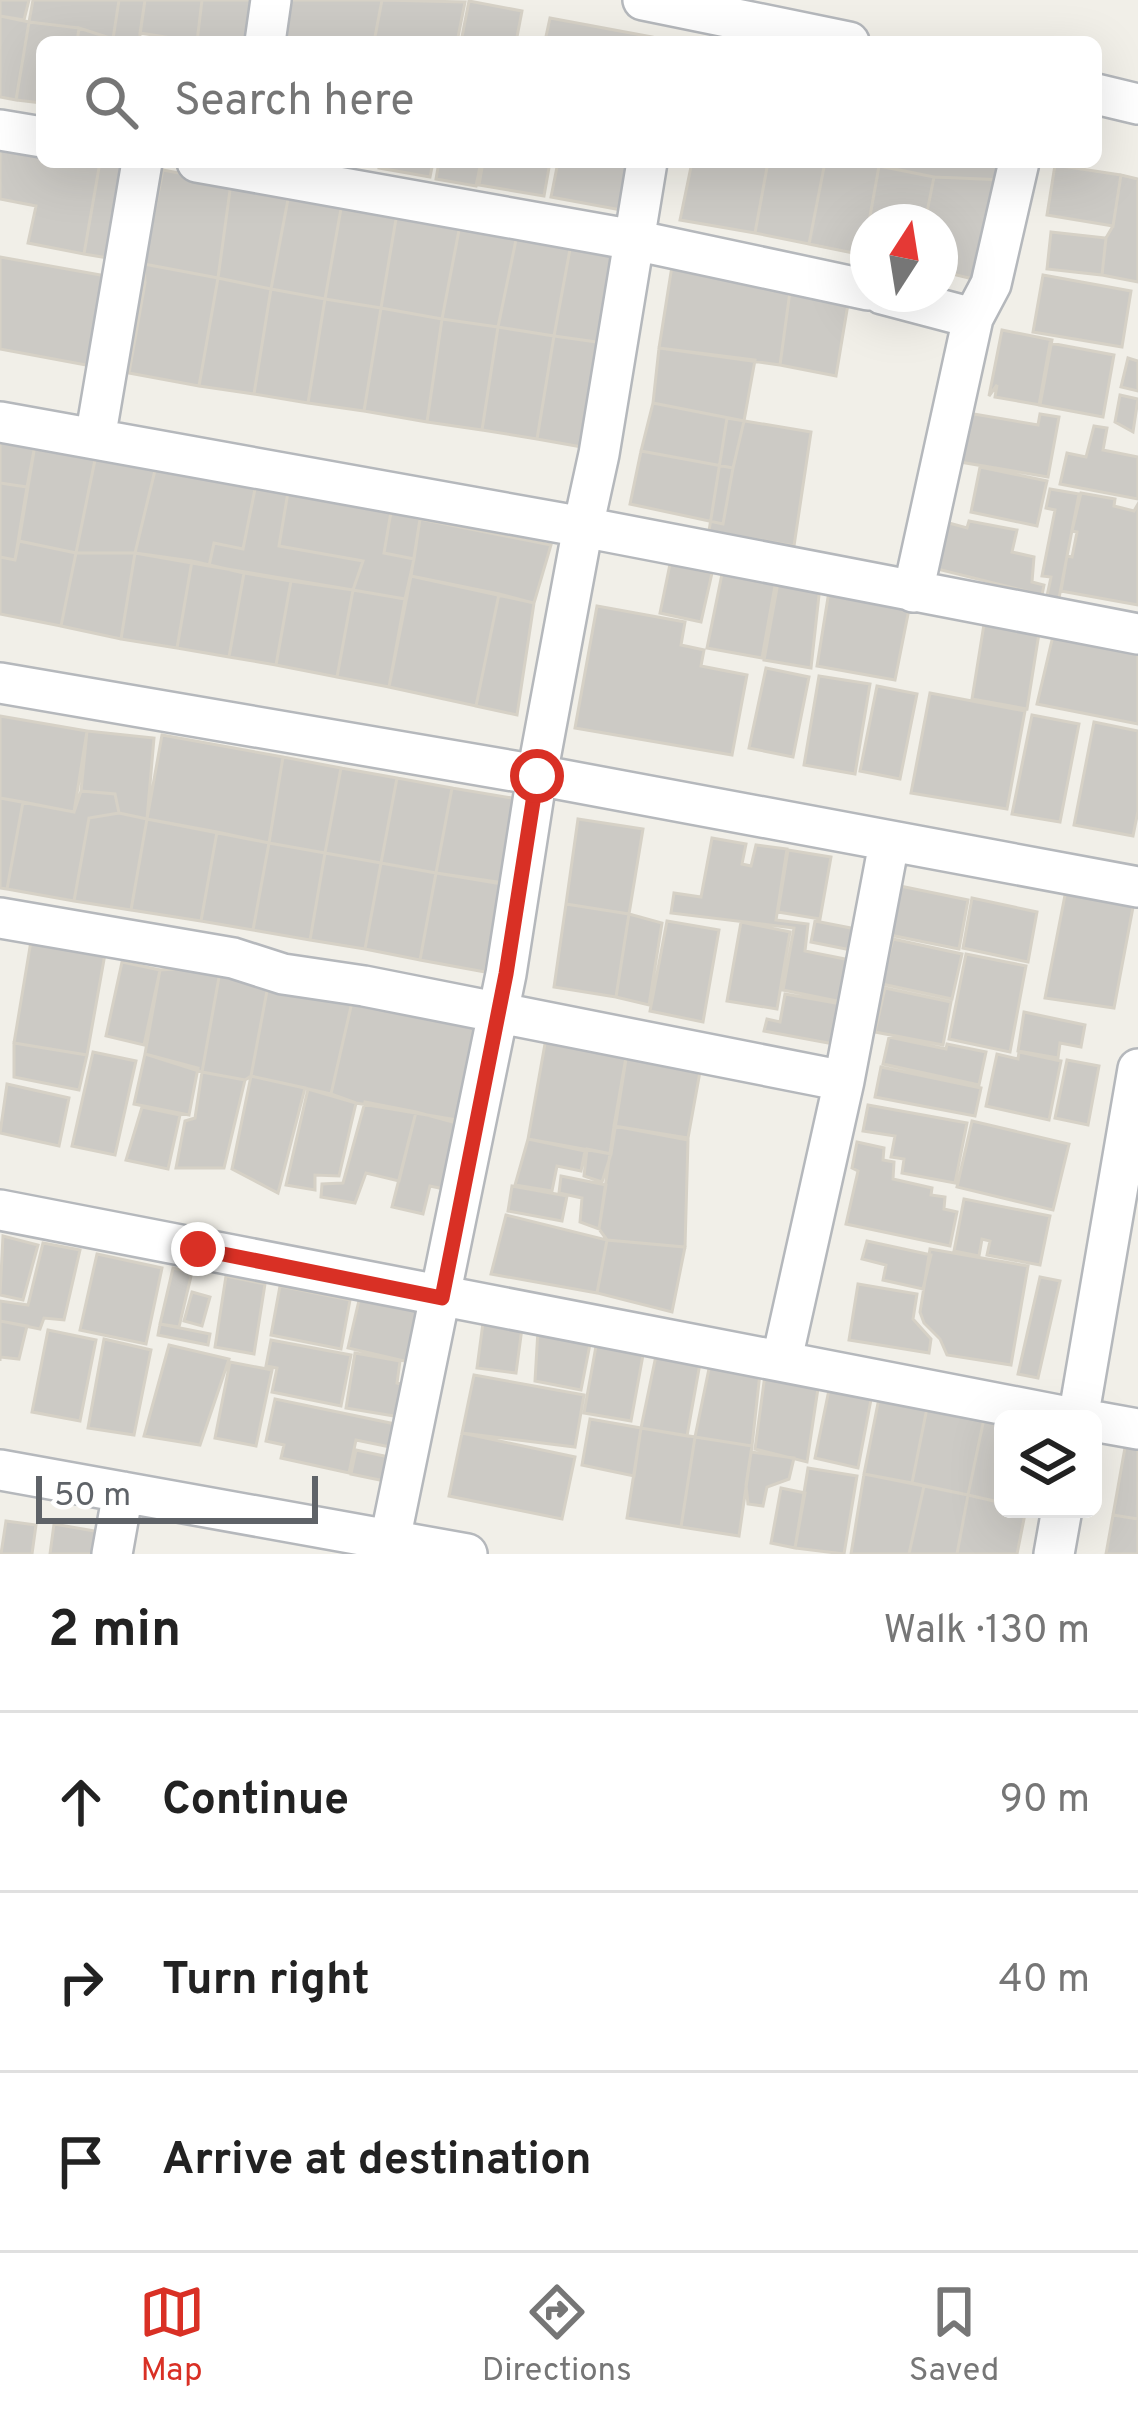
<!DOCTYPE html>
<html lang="en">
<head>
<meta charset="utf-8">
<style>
	:root { --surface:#fff; --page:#f6f6f6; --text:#222; --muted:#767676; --line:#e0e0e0; --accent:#d93025 }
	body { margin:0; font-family:Overpass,sans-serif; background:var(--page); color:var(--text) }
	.controls { position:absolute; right:36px; bottom:36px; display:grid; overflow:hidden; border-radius:18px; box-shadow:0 12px 48px #0002 }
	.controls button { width:108px; height:108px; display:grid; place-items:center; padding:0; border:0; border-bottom:3px solid var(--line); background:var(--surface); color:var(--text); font:60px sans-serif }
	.compass { position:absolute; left:850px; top:204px; width:108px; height:108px; border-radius:50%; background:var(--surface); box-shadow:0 12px 48px #0002; rotate:12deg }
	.scale { position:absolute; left:36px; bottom:30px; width:282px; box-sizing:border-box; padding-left:12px; border:6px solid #5f6368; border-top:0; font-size:33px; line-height:42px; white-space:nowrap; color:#5f6368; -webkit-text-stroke:9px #fff; paint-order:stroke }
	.stop { position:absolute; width:36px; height:36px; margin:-27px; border:9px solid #d93025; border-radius:50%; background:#fff }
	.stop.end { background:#d93025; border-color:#fff; box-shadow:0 3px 12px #0008 }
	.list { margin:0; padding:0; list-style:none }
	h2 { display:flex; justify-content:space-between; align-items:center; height:156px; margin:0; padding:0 48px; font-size:51px }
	h2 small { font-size:39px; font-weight:400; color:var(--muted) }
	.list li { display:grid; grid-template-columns:78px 1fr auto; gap:36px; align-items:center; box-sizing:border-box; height:180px; padding:0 48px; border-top:3px solid var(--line) }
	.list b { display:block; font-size:45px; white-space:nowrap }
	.list em { font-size:39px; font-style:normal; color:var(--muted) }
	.icon { flex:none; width:66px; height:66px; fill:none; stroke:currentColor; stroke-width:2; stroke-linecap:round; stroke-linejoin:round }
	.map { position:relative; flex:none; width:1138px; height:1554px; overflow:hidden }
	.search { position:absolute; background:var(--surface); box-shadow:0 12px 48px #0002; left:36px; right:36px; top:36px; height:132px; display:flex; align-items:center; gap:30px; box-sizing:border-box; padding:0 42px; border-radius:18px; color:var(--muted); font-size:45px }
	.sheet { height:696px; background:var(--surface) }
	nav { display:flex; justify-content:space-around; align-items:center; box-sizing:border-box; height:168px; border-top:3px solid var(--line); background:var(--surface); font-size:33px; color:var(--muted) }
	nav a { display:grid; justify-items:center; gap:6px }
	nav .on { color:var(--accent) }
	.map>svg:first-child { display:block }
	.building { fill:#cccac5; stroke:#d6d1c6; stroke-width:3 }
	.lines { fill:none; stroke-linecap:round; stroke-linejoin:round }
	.minor-casing { stroke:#b5b8bc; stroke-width:44 }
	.minor { stroke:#fff; stroke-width:39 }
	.route { stroke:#d93025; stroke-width:15 }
</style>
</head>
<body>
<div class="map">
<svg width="1138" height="1554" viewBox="0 0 1138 1554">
	<rect width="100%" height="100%" fill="#f1efe8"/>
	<path class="building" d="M 0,0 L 29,0 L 24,20 L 0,16 Z
		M 33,0 L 119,0 L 113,39 L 79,28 L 29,22 Z
		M 119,0 L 145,0 L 139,42 L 77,42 L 79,28 L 113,39 Z
		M 145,0 L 202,0 L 197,42 L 140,33 Z
		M 202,0 L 261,0 L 253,42 L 197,42 Z
		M 288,0 L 382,0 L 374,42 L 281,42 Z
		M 382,0 L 465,2 L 457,42 L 374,42 Z
		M 469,1 L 522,11 L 516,42 L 461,42 Z
		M 0,16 L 29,22 L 16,100 L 0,97 Z
		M 550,18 L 652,37 L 651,42 L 529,42 L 530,38 L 545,41 Z
		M 29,22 L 79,28 L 77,42 L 42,42 L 42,103 L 16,100 Z
		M 0,143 L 42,151 L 42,162 L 100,162 L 84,254 L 28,243 L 36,206 L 0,199 Z
		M 100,162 L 159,172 L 144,264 L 84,254 Z
		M 380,162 L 433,162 L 430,177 L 379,168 Z
		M 439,162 L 481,162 L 476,186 L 436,179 Z
		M 483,162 L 550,162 L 544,196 L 479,185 Z
		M 558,162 L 639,162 L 632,212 L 551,197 Z
		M 692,162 L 768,162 L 755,233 L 680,220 Z
		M 768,162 L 825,162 L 809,244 L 755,233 Z
		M 825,162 L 879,166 L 863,255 L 809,244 Z
		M 860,162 L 1008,162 L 1004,180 L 934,177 Z
		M 1055,165 L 1121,175 L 1113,226 L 1047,215 Z
		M 879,166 L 934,177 L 925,222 L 869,222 Z
		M 163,170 L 231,183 L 218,278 L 144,264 Z
		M 1121,175 L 1138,179 L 1138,282 L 1102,275 L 1106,238 L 1113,226 Z
		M 934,177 L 1004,180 L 981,281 L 940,271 L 940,222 L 925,222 Z
		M 231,183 L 289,194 L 271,289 L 218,278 Z
		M 289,194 L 342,203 L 325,299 L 271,289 Z
		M 342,203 L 397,213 L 381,308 L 325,299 Z
		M 397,213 L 460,225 L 442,319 L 381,308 Z
		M 460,225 L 517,235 L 498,327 L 442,319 Z
		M 1051,232 L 1106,238 L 1102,275 L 1047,269 Z
		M 517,235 L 571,244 L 554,336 L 498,327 Z
		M 571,244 L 624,251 L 611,344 L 554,336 Z
		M 0,257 L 145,283 L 129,373 L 0,349 Z
		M 144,264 L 218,278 L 199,386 L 129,373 L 145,283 Z
		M 672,266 L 791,284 L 780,365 L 659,348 Z
		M 1043,275 L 1131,291 L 1122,347 L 1033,332 Z
		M 218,278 L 271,289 L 254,394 L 199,386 Z
		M 791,284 L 850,292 L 836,376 L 780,365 Z
		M 271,289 L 325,299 L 308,403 L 254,394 Z
		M 325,299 L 381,308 L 364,411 L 308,403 Z
		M 381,308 L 442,319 L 427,422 L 364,411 Z
		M 442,319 L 498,327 L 482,430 L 427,422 Z
		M 498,327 L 554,336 L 537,439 L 482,430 Z
		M 1002,330 L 1052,340 L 1040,405 L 995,397 L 997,385 L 989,396 Z
		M 554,336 L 611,344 L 593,449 L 537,439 Z
		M 1050,343 L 1114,355 L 1103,417 L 1039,405 Z
		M 659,348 L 755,360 L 744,421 L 653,403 Z
		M 1128,358 L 1138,361 L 1138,391 L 1121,387 Z
		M 1120,395 L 1138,399 L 1133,432 L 1115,422 Z
		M 653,403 L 744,421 L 733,468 L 641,451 Z
		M 962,412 L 1038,425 L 1040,414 L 1059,417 L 1048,477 L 954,461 Z
		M 727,418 L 811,432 L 794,546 L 709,531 Z
		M 1094,426 L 1107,428 L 1103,450 L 1138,457 L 1138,499 L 1060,484 L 1067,453 L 1086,457 Z
		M 0,439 L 35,445 L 27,487 L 0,483 Z
		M 35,445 L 96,455 L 76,553 L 19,541 Z
		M 641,451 L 733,468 L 723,524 L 630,504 Z
		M 96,455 L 157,462 L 135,553 L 76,553 Z
		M 157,462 L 256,484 L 243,549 L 214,543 L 209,566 L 135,553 Z
		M 980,467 L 1047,481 L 1037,526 L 971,512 Z
		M 0,483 L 27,487 L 15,560 L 0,557 Z
		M 256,484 L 288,492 L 279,546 L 363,561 L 353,590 L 209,566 L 214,543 L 243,549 Z
		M 1050,489 L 1079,494 L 1059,598 L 1047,596 L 1051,577 L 1042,576 L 1055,510 L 1046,508 Z
		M 288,492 L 391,512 L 384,553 L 414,559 L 405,599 L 353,590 L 363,561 L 279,546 Z
		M 1081,493 L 1115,499 L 1114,506 L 1134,511 L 1138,504 L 1138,605 L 1061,591 L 1067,556 L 1072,557 L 1077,532 L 1072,531 Z
		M 391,512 L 420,519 L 414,559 L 384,553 Z
		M 420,519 L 551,545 L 534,603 L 411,576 Z
		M 938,520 L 967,528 L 969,521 L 1017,530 L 1012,552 L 1034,557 L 1032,582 L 1044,585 L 1042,595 L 929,567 Z
		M 19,541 L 76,553 L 61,626 L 0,614 L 0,557 L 15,560 Z
		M 76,553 L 135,553 L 121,639 L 61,626 Z
		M 135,553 L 192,561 L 177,648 L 121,639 Z
		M 192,561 L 244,573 L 229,657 L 177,648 Z
		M 670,564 L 712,573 L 701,622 L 660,613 Z
		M 723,569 L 776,580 L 762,658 L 707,648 Z
		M 244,573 L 291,581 L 276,665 L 229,657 Z
		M 411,576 L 499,594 L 476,706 L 389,687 Z
		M 779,577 L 820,586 L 811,668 L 764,660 Z
		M 291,581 L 353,590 L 337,677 L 276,665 Z
		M 830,585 L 911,599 L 895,680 L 817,666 Z
		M 353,590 L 405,599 L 389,687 L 337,677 Z
		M 499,594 L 534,603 L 517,715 L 476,706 Z
		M 597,606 L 685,622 L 681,645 L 704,650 L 701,666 L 747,675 L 732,755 L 575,728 Z
		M 985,618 L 1040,627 L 1027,709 L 972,699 Z
		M 1056,623 L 1138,642 L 1138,724 L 1037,704 Z
		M 766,668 L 809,677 L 793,757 L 749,748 Z
		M 819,676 L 870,684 L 855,774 L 804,765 Z
		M 877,686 L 917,694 L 900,779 L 860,771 Z
		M 930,693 L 1025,711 L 1007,809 L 911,793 Z
		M 1032,715 L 1079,724 L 1060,822 L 1012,814 Z
		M 0,716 L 87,731 L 74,812 L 0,798 Z
		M 1094,722 L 1138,731 L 1138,811 L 1133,836 L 1074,825 Z
		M 87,731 L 154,738 L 147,819 L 119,813 L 115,794 L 81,791 Z
		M 162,735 L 283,757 L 269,843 L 147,819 Z
		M 283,757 L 341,768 L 325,853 L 269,843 Z
		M 341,768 L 397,778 L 381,863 L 325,853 Z
		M 397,778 L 452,788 L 436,873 L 381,863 Z
		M 452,788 L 518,799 L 504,883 L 436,873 Z
		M 81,791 L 115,794 L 119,813 L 89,818 L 74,901 L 7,889 L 23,802 L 74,812 Z
		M 0,798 L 23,802 L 7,889 L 0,888 Z
		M 119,813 L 147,819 L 131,910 L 74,901 L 89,818 Z
		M 147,819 L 217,832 L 201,921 L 131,910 Z
		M 578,819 L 643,829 L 629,914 L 566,904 Z
		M 217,832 L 269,843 L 253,930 L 201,921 Z
		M 712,838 L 746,844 L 742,864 L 751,866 L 756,845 L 787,849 L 776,920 L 808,924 L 805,951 L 855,961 L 847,1003 L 783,990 L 794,928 L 671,913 L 674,893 L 701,897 Z
		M 269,843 L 325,853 L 310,940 L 253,930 Z
		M 788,850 L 831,857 L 820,919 L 778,912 Z
		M 325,853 L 381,863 L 365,949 L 310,940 Z
		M 381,863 L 436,873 L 420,960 L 365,949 Z
		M 436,873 L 502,884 L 485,972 L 420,960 Z
		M 900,886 L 968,900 L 959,949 L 890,935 Z
		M 1066,890 L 1134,902 L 1114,1008 L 1045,998 Z
		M 972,898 L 1037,912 L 1028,962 L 963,948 Z
		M 566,904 L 629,914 L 616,997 L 554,987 Z
		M 629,914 L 662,923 L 649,1005 L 616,997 Z
		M 667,921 L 719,930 L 703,1022 L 650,1011 Z
		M 815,921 L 861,930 L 856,951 L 811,942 Z
		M 741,922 L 790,932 L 777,1009 L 727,1001 Z
		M 893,939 L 962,954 L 952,999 L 882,984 Z
		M 31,941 L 105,954 L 87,1055 L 14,1043 Z
		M 966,954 L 1026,966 L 1010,1052 L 949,1039 Z
		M 122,962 L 160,970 L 144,1045 L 106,1036 Z
		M 221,966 L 202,1072 L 145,1054 L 160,970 Z
		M 221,966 L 270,975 L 251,1076 L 245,1080 L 202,1072 Z
		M 270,975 L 355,989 L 331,1094 L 251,1076 Z
		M 885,988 L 951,1002 L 943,1045 L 875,1032 Z
		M 355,989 L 477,1012 L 457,1120 L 356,1103 L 331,1094 Z
		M 785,994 L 847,1005 L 839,1045 L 764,1031 L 767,1019 L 780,1022 Z
		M 1024,1012 L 1085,1025 L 1081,1047 L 1060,1043 L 1058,1058 L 1018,1051 Z
		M 548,1027 L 629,1040 L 611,1154 L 528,1139 Z
		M 889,1037 L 946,1049 L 947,1044 L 986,1052 L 979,1085 L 883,1064 Z
		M 629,1040 L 703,1055 L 688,1138 L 614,1126 Z
		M 14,1043 L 87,1055 L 79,1090 L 14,1077 Z
		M 93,1052 L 136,1061 L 115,1155 L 72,1146 Z
		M 1019,1052 L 1061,1061 L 1049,1120 L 986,1106 L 997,1054 L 1018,1059 Z
		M 145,1054 L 198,1068 L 189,1115 L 134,1104 Z
		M 1067,1060 L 1099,1066 L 1088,1125 L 1055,1118 Z
		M 881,1067 L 981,1088 L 975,1116 L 875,1097 Z
		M 202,1072 L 245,1080 L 224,1168 L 176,1168 L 185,1121 L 195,1118 Z
		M 251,1076 L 305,1088 L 278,1193 L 232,1169 Z
		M 7,1084 L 69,1098 L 59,1146 L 0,1133 Z
		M 308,1089 L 356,1103 L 339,1176 L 315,1175 L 315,1190 L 286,1185 Z
		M 365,1102 L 416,1112 L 399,1181 L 366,1173 L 355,1203 L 321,1197 L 322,1184 L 343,1183 Z
		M 868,1105 L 967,1123 L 955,1183 L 902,1173 L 904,1159 L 891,1157 L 895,1136 L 863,1131 Z
		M 142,1107 L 180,1115 L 168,1169 L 126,1160 Z
		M 416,1112 L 464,1125 L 453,1191 L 430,1186 L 423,1214 L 392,1207 Z
		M 972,1121 L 1069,1144 L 1053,1210 L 957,1187 Z
		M 614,1126 L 688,1140 L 685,1247 L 607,1240 L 599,1229 Z
		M 528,1139 L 585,1151 L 581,1171 L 557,1166 L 552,1191 L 515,1185 Z
		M 857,1142 L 884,1148 L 883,1160 L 894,1162 L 893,1179 L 932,1188 L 931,1195 L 945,1197 L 944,1209 L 957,1212 L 950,1246 L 846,1224 L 858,1171 L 852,1168 Z
		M 587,1149 L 611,1154 L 602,1182 L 584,1176 Z
		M 561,1176 L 606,1185 L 599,1229 L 580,1222 L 582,1198 L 559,1193 Z
		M 512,1186 L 567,1196 L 562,1221 L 508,1211 Z
		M 964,1199 L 1050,1216 L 1040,1265 L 987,1255 L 990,1241 L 982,1239 L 979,1256 L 954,1251 Z
		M 506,1215 L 607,1240 L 597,1293 L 491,1274 Z
		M 3,1236 L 38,1245 L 23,1300 L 0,1295 Z
		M 607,1240 L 685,1247 L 672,1312 L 597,1293 Z
		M 867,1241 L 931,1255 L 923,1289 L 883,1280 L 886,1265 L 862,1259 Z
		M 43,1243 L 80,1250 L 64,1320 L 44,1318 L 40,1329 L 0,1321 L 0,1301 L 28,1305 Z
		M 930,1249 L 1028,1266 L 1011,1365 L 947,1355 L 940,1339 L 924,1323 L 920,1312 Z
		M 97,1254 L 162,1268 L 146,1344 L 80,1330 Z
		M 173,1268 L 192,1272 L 179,1327 L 160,1324 Z
		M 226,1276 L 265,1284 L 254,1354 L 215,1347 Z
		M 1040,1277 L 1060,1281 L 1038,1378 L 1018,1374 Z
		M 858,1284 L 917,1294 L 913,1319 L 931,1339 L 929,1353 L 849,1340 Z
		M 280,1286 L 350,1300 L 341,1349 L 271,1335 Z
		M 192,1292 L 210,1297 L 202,1326 L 184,1321 Z
		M 360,1296 L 422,1310 L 413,1363 L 348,1348 Z
		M 0,1321 L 27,1326 L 19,1359 L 0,1357 L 0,1361 Z
		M 483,1323 L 522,1328 L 516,1373 L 477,1368 Z
		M 160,1324 L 210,1334 L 208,1345 L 158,1335 Z
		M 48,1330 L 96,1340 L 80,1421 L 32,1412 Z
		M 538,1330 L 591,1339 L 581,1390 L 535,1381 Z
		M 598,1335 L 645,1344 L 631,1421 L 584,1413 Z
		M 104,1339 L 151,1350 L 134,1435 L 88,1428 Z
		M 271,1340 L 351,1355 L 341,1406 L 272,1392 L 277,1368 L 266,1366 Z
		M 169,1345 L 229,1359 L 200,1445 L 144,1436 Z
		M 658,1346 L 702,1352 L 687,1436 L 641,1428 Z
		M 355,1353 L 400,1361 L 397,1383 L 405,1385 L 400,1417 L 346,1408 Z
		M 712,1354 L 761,1364 L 752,1446 L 695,1437 Z
		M 230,1362 L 272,1370 L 256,1446 L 215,1438 Z
		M 766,1367 L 820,1375 L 807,1462 L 755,1449 Z
		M 474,1375 L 584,1395 L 575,1447 L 462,1433 Z
		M 831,1380 L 873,1389 L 858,1468 L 815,1458 Z
		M 881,1388 L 929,1398 L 912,1483 L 864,1474 Z
		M 929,1398 L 986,1409 L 968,1495 L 912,1483 Z
		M 275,1399 L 395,1424 L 390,1447 L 356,1440 L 349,1473 L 281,1458 L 284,1445 L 266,1441 Z
		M 986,1409 L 1003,1419 L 1003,1503 L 968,1495 Z
		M 590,1419 L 641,1428 L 634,1476 L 582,1465 Z
		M 641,1428 L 695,1437 L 681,1527 L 627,1518 Z
		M 462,1433 L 575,1457 L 562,1519 L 449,1496 Z
		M 695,1437 L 752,1446 L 739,1536 L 681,1527 Z
		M 1126,1442 L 1138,1444 L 1138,1519 L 1113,1515 Z
		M 356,1450 L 398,1459 L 394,1483 L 351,1474 Z
		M 751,1452 L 794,1458 L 789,1479 L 767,1487 L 763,1506 L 748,1504 L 746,1485 Z
		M 808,1468 L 857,1476 L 844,1554 L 795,1548 Z
		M 864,1474 L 924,1486 L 909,1554 L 851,1554 Z
		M 924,1486 L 968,1495 L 957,1554 L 909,1554 Z
		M 781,1488 L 805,1493 L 795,1548 L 771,1543 Z
		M 968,1495 L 1003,1503 L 1003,1509 L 1026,1509 L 1017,1554 L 957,1554 Z
		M 1113,1515 L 1138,1519 L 1138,1554 L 1106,1554 Z
		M 6,1521 L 36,1525 L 32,1554 L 1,1554 Z
		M 54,1524 L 106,1533 L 101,1554 L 50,1554 Z"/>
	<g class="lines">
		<g class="minor-casing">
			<path id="minor" d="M 643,0 L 849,42
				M 265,42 L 271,0
				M 1096,94 L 1138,104
				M 0,130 L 42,137
				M 197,162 L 634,240 L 868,290
				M 647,162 L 599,454 L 583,527 L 1138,634
				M 882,294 L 973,318
				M 0,422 L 583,527 L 537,775 L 506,974 L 390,1540
				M 95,439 L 142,162
				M 913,592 L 973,318 L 991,284 L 1019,162
				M 0,683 L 537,775 L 1138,887
				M 0,918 L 233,958 L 283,974 L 364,986 L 844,1081
				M 0,1210 L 1078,1419
				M 782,1359 L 844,1081 L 889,843
				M 1078,1419 L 1138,1069
				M 1093,1421 L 1138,1429
				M 0,1470 L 467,1554
				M 112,1554 L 123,1492
				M 1054,1554 L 1062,1509"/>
		</g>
		<use href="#minor" class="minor"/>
	</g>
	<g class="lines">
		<path class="route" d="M 198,1249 L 442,1298 L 506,974 L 537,776"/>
	</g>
</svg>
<div class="controls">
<button><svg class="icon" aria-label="layers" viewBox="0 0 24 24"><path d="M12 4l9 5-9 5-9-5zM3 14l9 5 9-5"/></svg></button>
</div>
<svg class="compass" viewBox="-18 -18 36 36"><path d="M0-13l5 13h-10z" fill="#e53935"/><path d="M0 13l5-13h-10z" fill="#767676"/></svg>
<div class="scale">50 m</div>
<div class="stop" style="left:537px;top:776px"></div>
<div class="stop end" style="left:198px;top:1249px"></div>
<div class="search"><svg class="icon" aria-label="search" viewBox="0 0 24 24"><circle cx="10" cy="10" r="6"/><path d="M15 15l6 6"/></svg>Search here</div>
</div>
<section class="sheet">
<h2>2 min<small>Walk · 130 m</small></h2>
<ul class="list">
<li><svg class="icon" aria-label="ahead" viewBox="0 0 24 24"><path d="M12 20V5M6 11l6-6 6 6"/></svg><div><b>Continue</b></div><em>90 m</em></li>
<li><svg class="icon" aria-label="right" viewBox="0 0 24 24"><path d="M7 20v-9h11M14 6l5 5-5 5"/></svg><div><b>Turn right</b></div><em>40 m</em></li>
<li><svg class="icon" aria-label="arrive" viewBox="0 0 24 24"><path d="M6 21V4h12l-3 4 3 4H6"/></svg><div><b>Arrive at destination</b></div></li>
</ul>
</section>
<nav>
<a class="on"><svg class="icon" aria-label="map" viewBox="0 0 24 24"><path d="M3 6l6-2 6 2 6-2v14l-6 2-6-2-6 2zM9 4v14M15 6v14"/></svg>Map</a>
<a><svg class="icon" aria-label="directions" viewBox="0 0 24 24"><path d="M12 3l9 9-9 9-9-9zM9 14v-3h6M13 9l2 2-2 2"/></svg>Directions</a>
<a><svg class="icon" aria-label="saved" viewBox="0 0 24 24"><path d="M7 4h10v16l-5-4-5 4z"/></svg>Saved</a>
</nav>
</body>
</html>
